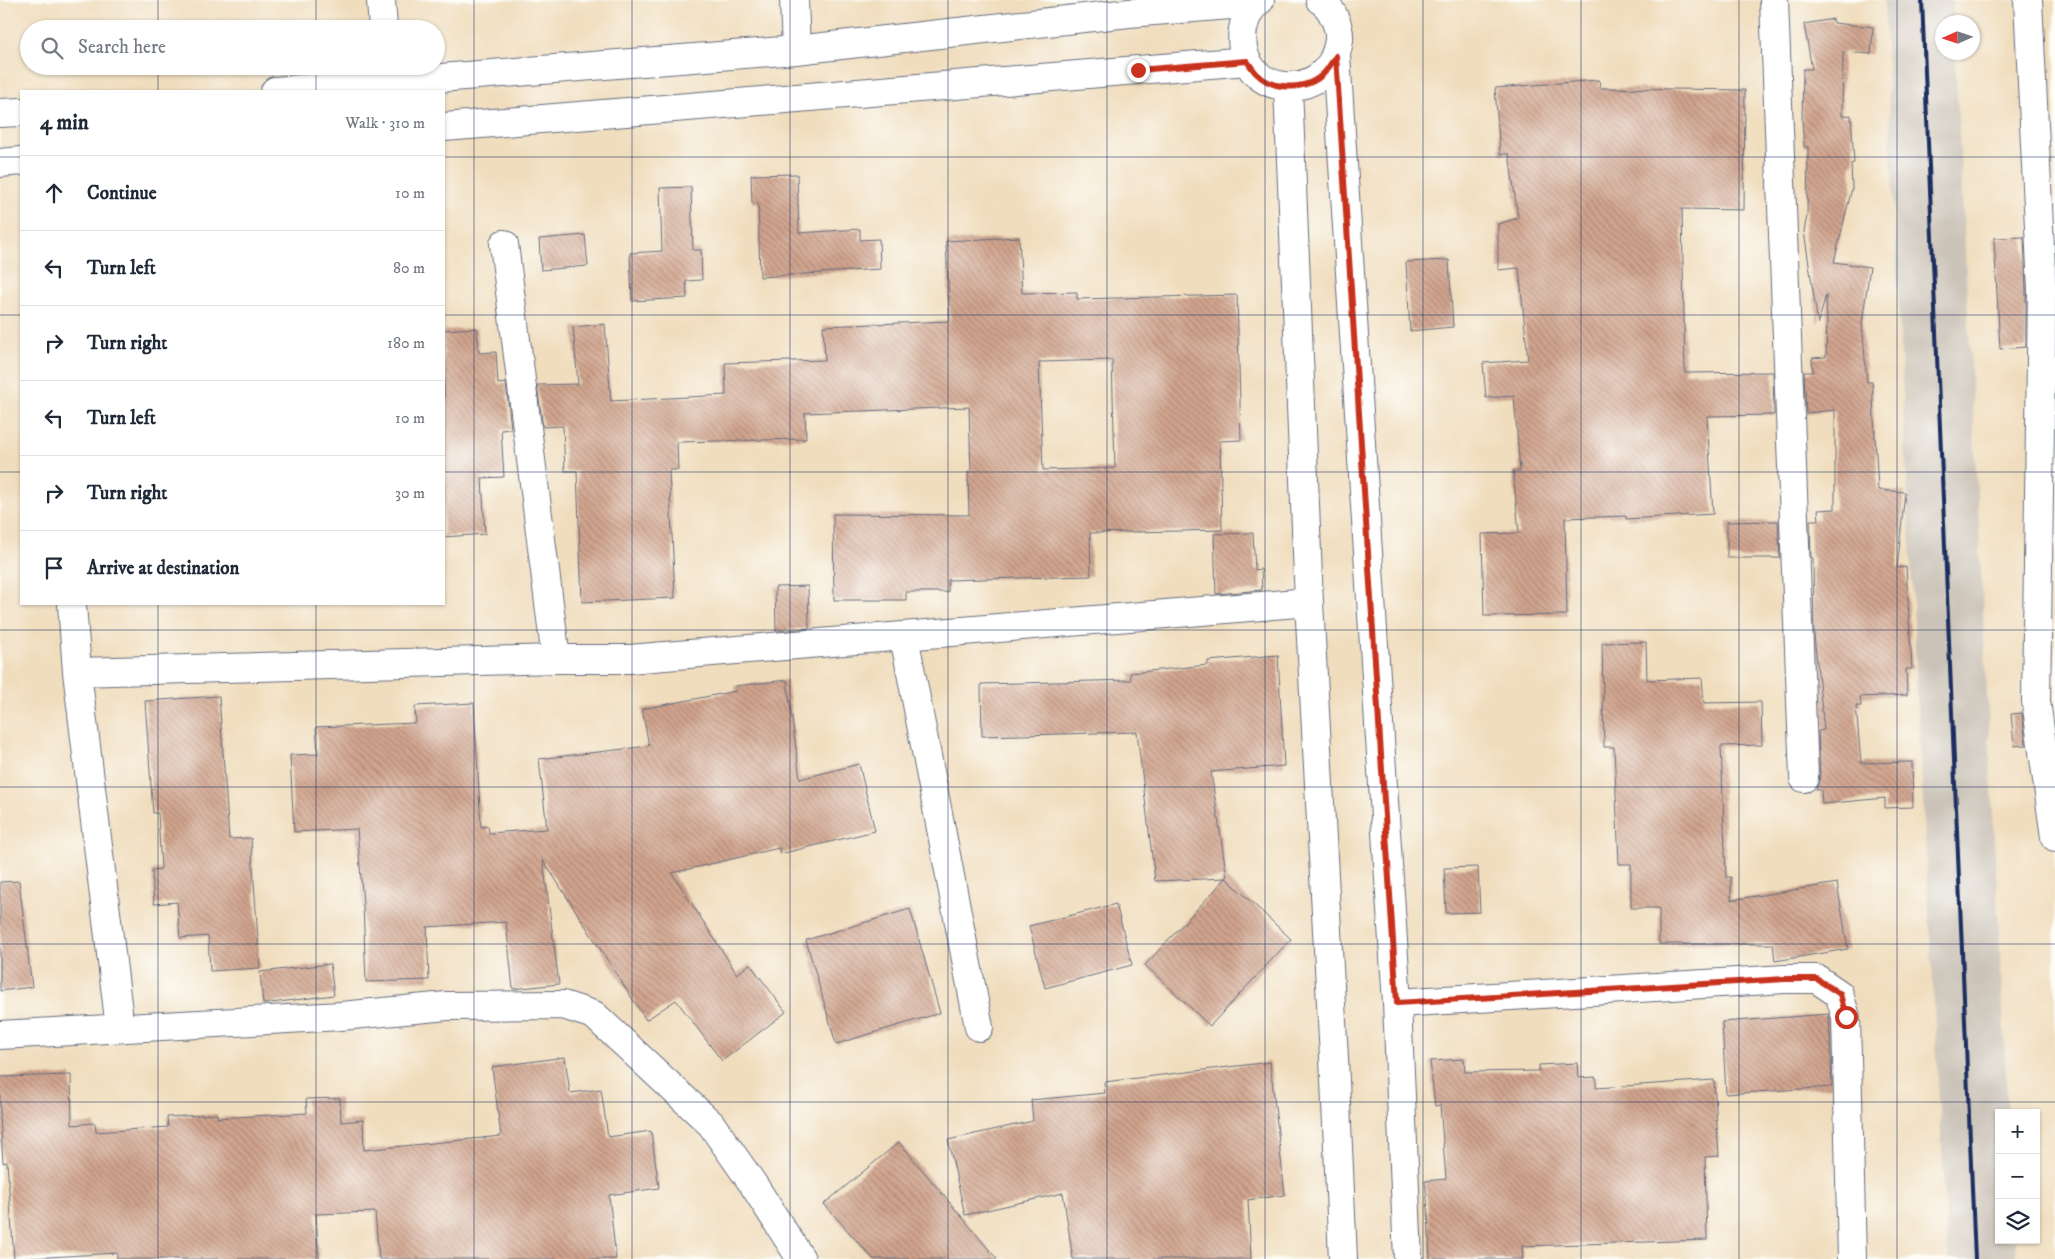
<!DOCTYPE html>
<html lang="en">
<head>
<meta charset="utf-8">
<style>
	:root { --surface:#fff; --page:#f6f6f7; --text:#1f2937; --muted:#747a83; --line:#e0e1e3 }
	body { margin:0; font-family:"IM FELL DW Pica",serif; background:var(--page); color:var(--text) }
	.controls { position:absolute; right:15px; bottom:15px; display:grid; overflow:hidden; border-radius:0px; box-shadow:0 1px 4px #0004 }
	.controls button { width:45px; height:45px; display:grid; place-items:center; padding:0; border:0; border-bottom:1px solid var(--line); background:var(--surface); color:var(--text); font:25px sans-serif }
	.compass { position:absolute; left:1935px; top:15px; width:45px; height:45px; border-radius:50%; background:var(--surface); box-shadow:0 1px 4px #0004; rotate:267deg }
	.stop { position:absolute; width:15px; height:15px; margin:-11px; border:4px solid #c8321e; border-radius:50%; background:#fff }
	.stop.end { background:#c8321e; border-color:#fff; box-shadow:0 1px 5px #0008 }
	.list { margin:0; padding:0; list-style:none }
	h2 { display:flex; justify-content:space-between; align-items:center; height:65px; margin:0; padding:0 20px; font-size:21px }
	h2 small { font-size:16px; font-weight:400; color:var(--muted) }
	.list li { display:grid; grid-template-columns:32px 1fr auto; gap:15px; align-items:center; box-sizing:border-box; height:75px; padding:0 20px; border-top:1px solid var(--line) }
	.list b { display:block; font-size:19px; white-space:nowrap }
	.list em { font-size:16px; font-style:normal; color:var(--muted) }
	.icon { flex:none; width:28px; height:28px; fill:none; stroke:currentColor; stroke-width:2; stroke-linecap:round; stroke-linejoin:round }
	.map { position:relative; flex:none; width:2055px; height:1259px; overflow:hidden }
	.search { position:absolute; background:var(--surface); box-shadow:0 1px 4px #0004; left:20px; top:20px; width:425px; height:55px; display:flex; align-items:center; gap:12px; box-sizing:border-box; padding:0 18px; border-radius:28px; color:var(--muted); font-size:19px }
	.panel { position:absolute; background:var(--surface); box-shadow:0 1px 4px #0004; left:20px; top:90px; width:425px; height:515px; border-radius:0px }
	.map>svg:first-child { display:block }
	.railway { fill:#cbc3b8 }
	.building { fill:url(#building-back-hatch); fill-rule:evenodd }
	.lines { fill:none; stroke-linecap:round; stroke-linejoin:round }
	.minor-casing { stroke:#666c7f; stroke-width:30 }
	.minor { stroke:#fff; stroke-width:28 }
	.rail { stroke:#1b2f5e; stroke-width:4 }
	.route { stroke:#c8321e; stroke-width:6 }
	.grid { fill:none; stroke:#1b2f5e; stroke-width:1; stroke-opacity:0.55 }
</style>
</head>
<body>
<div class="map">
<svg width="2055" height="1259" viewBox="0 0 2055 1259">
	<defs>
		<pattern id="building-back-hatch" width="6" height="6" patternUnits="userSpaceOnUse" patternTransform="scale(1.25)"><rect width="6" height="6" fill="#d1a48d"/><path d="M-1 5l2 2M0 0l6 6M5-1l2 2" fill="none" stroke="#a98676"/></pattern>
	</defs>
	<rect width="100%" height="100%" fill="#fdfcf7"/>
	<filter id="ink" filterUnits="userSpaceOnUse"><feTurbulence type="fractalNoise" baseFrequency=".02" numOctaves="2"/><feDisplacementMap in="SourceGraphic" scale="10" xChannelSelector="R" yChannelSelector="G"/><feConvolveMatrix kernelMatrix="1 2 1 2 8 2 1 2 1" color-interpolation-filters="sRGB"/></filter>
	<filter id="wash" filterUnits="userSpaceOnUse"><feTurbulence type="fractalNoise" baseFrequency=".0096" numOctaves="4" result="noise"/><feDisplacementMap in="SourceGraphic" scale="20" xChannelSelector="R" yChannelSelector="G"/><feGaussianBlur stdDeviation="1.12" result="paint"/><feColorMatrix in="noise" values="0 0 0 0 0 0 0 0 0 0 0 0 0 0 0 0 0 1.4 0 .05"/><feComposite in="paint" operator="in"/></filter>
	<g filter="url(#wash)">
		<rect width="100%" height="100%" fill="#f0ddbd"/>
		<path class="railway" d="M 1884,0 L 1952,0 L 1954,22 L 1942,22 L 1942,52 L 1955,53 L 2008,1113 L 1999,1113 L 1999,1240 L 2015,1240 L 2016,1259 L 1948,1259 L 1919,730 Z"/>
		<g id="blocks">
			<path class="building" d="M 1833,19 L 1833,23 L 1873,27 L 1871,54 L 1843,52 L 1842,116 L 1851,115 L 1854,163 L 1851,164 L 1852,188 L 1834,262 L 1870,267 L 1862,323 L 1867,382 L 1872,382 L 1878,490 L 1905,492 L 1897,568 L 1906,567 L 1912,669 L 1906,669 L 1907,695 L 1860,697 L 1861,706 L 1856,706 L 1861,763 L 1912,762 L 1913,807 L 1885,808 L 1885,798 L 1822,804 L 1821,790 L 1816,790 L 1820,777 L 1818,731 L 1824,730 L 1814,635 L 1813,558 L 1811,558 L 1810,520 L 1819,520 L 1818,510 L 1835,509 L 1835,410 L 1806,413 L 1804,372 L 1813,372 L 1812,358 L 1826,357 L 1827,321 L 1826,295 L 1818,324 L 1804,231 L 1807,216 L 1808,147 L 1804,147 L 1802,120 L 1803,69 L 1812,69 L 1804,24 Z
				M 1599,80 L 1600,88 L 1745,90 L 1744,210 L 1682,209 L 1685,373 L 1773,372 L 1774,415 L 1707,416 L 1713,514 L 1626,519 L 1626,516 L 1565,518 L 1567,615 L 1484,616 L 1482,534 L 1519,533 L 1513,471 L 1520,471 L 1514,396 L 1486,398 L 1483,363 L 1528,360 L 1519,268 L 1498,270 L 1498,224 L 1518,218 L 1509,154 L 1500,154 L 1495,88 Z
				M 797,174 L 799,233 L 860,229 L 860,240 L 879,239 L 880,269 L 760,277 L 758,202 L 752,203 L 751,175 Z
				M 691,187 L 693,250 L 701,250 L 702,280 L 686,281 L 687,298 L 632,301 L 630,253 L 662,251 L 660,188 Z
				M 585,235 L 588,266 L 541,270 L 539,239 Z
				M 1019,237 L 1022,293 L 1077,292 L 1077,299 L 1237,295 L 1241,440 L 1220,441 L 1222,530 L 1090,533 L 1091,576 L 948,580 L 948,592 L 906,592 L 906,600 L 834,600 L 833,514 L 969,515 L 968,472 L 971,472 L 969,407 L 805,413 L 806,439 L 677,442 L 678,470 L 669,470 L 675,598 L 582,602 L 577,471 L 565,471 L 563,426 L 543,427 L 537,385 L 578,384 L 573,327 L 605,324 L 611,401 L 726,395 L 725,363 L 825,360 L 823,326 L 950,321 L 946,241 ZM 1112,360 L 1115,468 L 1043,470 L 1039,362 Z
				M 2024,237 L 2026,289 L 2026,347 L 2000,349 L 1994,238 Z
				M 1449,260 L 1453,327 L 1410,331 L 1406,262 Z
				M 477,328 L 479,353 L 496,352 L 498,384 L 506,383 L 511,429 L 501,430 L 504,477 L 482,478 L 485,534 L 444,537 L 444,330 Z
				M 1778,521 L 1780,558 L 1727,558 L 1727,522 Z
				M 1253,533 L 1255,570 L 1261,569 L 1262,590 L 1216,594 L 1214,534 Z
				M 808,586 L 809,628 L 776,631 L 775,587 Z
				M 1646,642 L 1647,680 L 1702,678 L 1704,703 L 1761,702 L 1762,745 L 1721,746 L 1726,877 L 1731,877 L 1731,900 L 1837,883 L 1848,949 L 1775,961 L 1773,944 L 1659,944 L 1659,908 L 1631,908 L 1631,864 L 1619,864 L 1614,747 L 1604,747 L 1602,643 Z
				M 1278,655 L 1284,766 L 1211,772 L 1227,878 L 1155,881 L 1137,732 L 982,736 L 981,684 L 1131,680 L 1130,673 L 1208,665 L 1208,661 Z
				M 787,680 L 800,779 L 859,764 L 875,831 L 780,854 L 779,848 L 672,873 L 737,974 L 750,964 L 786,1012 L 722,1061 L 676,1000 L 646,1020 L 543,860 L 559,984 L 513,989 L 506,922 L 427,927 L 429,980 L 366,982 L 363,904 L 357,829 L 294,832 L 290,755 L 318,754 L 316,727 L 416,723 L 415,706 L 474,703 L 481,827 L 488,826 L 489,833 L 547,829 L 539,759 L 649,746 L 642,709 L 736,691 L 735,686 Z
				M 219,696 L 229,839 L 251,838 L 260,968 L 210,971 L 208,936 L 180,938 L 177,902 L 154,904 L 152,870 L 161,869 L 158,813 L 153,813 L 145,701 Z
				M 2022,713 L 2026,745 L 2014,746 L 2011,714 Z
				M 1478,867 L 1480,912 L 1446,913 L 1444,868 Z
				M 1226,878 L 1291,939 L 1210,1026 L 1145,965 Z
				M 19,881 L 32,987 L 0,991 L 0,882 Z
				M 1116,904 L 1132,965 L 1045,988 L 1029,926 Z
				M 910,909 L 940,1013 L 836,1044 L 806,940 Z
				M 330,964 L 334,995 L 263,1004 L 260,972 Z
				M 1829,1014 L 1832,1087 L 1726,1094 L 1722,1022 Z
				M 565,1057 L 570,1093 L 601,1089 L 608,1137 L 651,1131 L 659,1188 L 609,1195 L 616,1259 L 379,1259 L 375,1212 L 316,1214 L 319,1259 L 117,1259 L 117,1253 L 14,1259 L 7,1162 L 3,1163 L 0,1116 L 0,1077 L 71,1075 L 72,1125 L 95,1123 L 96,1132 L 168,1127 L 167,1117 L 217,1114 L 217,1118 L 307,1113 L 306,1099 L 340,1098 L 341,1122 L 363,1120 L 364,1150 L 501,1136 L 492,1067 Z
				M 1464,1059 L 1465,1072 L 1539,1071 L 1539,1065 L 1577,1063 L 1578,1078 L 1596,1077 L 1596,1088 L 1714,1080 L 1719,1156 L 1705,1157 L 1707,1240 L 1522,1246 L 1523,1259 L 1430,1259 L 1428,1210 L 1425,1181 L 1446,1179 L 1440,1105 L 1435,1106 L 1430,1061 Z
				M 1270,1062 L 1285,1195 L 1248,1200 L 1251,1259 L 1073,1259 L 1063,1193 L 965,1215 L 948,1140 L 1033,1121 L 1031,1100 L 1105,1093 L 1104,1082 Z
				M 899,1142 L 997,1259 L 873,1259 L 824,1204 Z"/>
		</g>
	</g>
	<g filter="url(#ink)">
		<use href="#blocks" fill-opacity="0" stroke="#666c7f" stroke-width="1"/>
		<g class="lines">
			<g class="minor-casing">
				<path id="minor" d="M 381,0 L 383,29
					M 794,0 L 796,50
					M 1260,0 C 1251,6 1245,18 1243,29 C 1233,98 1330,108 1339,40 C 1340,27 1332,7 1320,0
					M 1774,0 L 1804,778
					M 2028,0 L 2042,289 L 2036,701 L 2055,837
					M 1336,55 L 1397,1003 L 1408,1259
					M 1288,87 L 1309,602 L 1334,1058 L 1343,1259
					M 275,91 L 796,50 L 1129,13 L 1256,3
					M 0,113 L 21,112
					M 444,127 L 1247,61
					M 0,163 L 21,161
					M 504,244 L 556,659
					M 72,604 L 77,672 L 120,1028
					M 904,636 L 979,1027
					M 77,672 L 556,659 L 629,659 L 1309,602
					M 1397,1003 L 1785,979 L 1817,979 L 1839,994 L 1846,1017 L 1852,1259
					M 0,1035 L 341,1016 L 447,1006 L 563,1005 L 594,1015 L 711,1124 L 753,1184 L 801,1259"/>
			</g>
			<use href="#minor" class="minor"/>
			<path class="rail" d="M 1922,0 L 1975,1259"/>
		</g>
	</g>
	<g class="lines" filter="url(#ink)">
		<path class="route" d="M 1138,70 L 1247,61 C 1250,65 1253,70 1257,74 C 1274,91 1308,91 1325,72 C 1329,68 1332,61 1336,56 L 1397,1003 L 1785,979 L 1817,979 L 1840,994 L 1846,1017"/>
	</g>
	<path class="grid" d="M 158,0 L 158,29M 316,0 L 316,29M 474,0 L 474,1259M 632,0 L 632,1259M 790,0 L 790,1259M 948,0 L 948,1259M 1107,0 L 1107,1259M 1265,0 L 1265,1259M 1423,0 L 1423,1259M 1581,0 L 1581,1259M 1739,0 L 1739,1259M 1897,0 L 1897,1259M 158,66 L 158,91M 316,66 L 316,91M 0,157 L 21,157M 444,157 L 2055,157M 0,315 L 21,315M 444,315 L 2055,315M 0,472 L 21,472M 444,472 L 2055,472M 158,604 L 158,1259M 316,604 L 316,1259M 0,630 L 2055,630M 0,787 L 2055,787M 0,944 L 2055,944M 0,1102 L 2055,1102"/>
</svg>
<div class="controls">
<button>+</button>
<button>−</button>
<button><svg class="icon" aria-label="layers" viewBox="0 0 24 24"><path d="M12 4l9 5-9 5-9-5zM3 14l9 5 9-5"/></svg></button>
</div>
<svg class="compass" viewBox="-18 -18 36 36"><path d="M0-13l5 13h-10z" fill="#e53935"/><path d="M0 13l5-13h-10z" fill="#747a83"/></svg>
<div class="stop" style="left:1846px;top:1017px"></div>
<div class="stop end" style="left:1138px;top:70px"></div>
<div class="search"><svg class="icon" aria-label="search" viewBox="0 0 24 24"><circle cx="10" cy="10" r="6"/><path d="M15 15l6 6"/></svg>Search here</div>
<section class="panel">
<h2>4 min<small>Walk · 310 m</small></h2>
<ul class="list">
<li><svg class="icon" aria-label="ahead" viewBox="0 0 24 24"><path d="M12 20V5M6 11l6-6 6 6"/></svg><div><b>Continue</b></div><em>10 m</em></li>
<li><svg class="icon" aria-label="left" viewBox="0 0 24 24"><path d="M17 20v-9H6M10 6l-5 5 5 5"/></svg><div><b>Turn left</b></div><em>80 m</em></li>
<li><svg class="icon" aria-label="right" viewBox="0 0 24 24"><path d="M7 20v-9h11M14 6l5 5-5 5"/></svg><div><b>Turn right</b></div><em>180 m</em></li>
<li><svg class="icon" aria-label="left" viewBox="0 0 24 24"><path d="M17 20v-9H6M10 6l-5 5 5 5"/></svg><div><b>Turn left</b></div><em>10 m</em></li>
<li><svg class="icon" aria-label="right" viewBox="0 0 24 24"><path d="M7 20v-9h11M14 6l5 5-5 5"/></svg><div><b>Turn right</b></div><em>30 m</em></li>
<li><svg class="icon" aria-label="arrive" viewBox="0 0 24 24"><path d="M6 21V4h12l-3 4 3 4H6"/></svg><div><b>Arrive at destination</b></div></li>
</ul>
</section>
</div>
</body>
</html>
